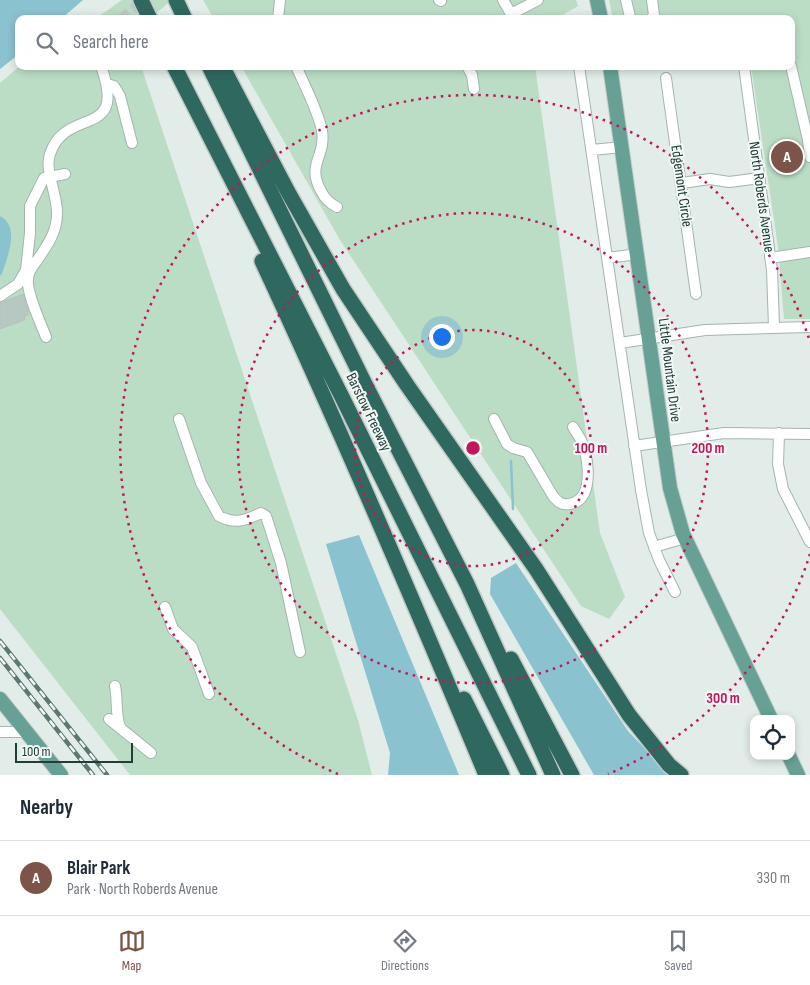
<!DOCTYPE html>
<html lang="en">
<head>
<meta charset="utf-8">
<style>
	:root { --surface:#fff; --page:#f6f6f7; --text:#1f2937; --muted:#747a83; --line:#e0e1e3; --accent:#7d5448 }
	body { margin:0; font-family:"Sofia Sans Condensed",sans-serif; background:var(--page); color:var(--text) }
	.controls { position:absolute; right:15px; bottom:15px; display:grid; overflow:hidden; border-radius:10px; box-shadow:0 2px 8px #0003 }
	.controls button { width:45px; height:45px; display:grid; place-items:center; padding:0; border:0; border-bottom:1px solid var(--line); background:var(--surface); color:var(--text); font:25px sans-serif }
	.scale { position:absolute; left:15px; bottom:12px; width:118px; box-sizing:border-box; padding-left:5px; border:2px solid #223d37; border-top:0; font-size:14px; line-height:18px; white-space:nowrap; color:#223d37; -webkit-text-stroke:4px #f2f8f6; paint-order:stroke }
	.you { position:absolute; left:441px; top:336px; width:18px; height:18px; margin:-12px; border:4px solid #fff; border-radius:50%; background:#1a73e8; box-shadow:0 0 0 8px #1a73e833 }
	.badge { display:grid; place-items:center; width:32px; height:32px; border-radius:50%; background:var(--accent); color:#fff; font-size:16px; font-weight:700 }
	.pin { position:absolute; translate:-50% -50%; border:2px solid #fff; box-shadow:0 1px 5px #0006 }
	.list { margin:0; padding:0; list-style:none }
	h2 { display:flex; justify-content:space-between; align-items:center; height:65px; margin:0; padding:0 20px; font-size:21px }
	h2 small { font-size:16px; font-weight:400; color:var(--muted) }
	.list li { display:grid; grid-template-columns:32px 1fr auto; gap:15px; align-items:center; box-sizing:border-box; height:75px; padding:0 20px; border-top:1px solid var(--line) }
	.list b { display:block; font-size:19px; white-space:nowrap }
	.list p { margin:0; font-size:16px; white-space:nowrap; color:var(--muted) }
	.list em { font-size:16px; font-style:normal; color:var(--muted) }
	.icon { flex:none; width:28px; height:28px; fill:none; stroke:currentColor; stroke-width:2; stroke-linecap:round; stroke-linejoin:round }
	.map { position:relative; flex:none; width:810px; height:775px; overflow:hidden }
	.search { position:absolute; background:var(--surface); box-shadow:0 2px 8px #0003; left:15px; right:15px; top:15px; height:55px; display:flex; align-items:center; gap:12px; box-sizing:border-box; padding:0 18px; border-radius:10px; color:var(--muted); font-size:19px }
	.sheet { height:140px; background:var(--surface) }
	nav { display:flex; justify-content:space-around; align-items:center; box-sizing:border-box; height:70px; border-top:1px solid var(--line); background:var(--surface); font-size:14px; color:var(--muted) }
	nav a { display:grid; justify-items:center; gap:2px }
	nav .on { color:var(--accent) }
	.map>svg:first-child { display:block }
	.green { fill:#bbddc6 }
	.water { fill:#8bc2d0 }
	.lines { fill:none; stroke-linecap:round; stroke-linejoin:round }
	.stream { stroke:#8bc2d0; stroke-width:2.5 }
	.building { fill:#b7c7c1; stroke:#b4c5bf }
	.minor-tunnel { stroke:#bcc9c5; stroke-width:10; stroke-dasharray:10 5; stroke-linecap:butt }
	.minor-casing { stroke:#a5b4af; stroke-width:12 }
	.major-casing { stroke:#c1c9c7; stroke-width:16 }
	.highway-casing { stroke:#c1c9c7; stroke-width:18 }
	.minor { stroke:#fff; stroke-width:10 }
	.major { stroke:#67a195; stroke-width:14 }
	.highway { stroke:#2f685f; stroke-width:15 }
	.rail-casing { stroke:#5d7872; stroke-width:4.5 }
	.rail { stroke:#f2f8f6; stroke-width:2.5; stroke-dasharray:8; stroke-linecap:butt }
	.ring { fill:none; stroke:#c2185b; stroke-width:2.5; stroke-dasharray:2.5 5 }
	.labels { text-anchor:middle; stroke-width:4; stroke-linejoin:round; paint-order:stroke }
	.street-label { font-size:15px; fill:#223d37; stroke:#f2f8f6 }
	.centre { fill:#c2185b; stroke:#f2f8f6; stroke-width:2.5 }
	.ring-label { font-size:15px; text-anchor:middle; font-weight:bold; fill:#c2185b; stroke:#f2f8f6; stroke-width:4; stroke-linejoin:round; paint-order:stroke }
</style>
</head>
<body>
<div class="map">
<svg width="810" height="775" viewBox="0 0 810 775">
	<rect width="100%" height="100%" fill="#e2ece8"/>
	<path class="green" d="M 122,0 L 172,0 L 149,19 L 95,19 Z
		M 203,0 L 576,0 L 578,6 L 556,19 L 214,19 Z
		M 609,0 L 810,0 L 810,319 L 784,319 L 778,247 L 751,66 L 791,66 L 791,19 L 613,19 Z
		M 20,66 L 141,66 L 358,720 L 372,775 L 130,775 L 0,609 L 0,83 Z
		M 241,66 L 535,66 L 600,533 L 625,597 L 609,619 L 581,606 L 340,240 Z"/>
	<path class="water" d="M 0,0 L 83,0 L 61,19 L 19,19 L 19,54 L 0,69 Z
		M 0,216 C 21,227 7,257 2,274 L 0,276 Z
		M 359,535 L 459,775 L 388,775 L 390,753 L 326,544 Z
		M 516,563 L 628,731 L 670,775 L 594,775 L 490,594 L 491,578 Z"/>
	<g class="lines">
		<path class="stream" d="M 511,461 L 513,509"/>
	</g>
	<path class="building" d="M 23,294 L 29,314 L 24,317 L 25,320 L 0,329 L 0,303 Z"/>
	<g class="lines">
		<path class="minor-tunnel" d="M 121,19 L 144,0"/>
		<g class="minor-casing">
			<path id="minor" d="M 439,0 L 441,1
				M 503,0 L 511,14 L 538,0
				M 626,0 L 630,17 L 632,19
				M 278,19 L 280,0
				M 651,19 L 654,15 L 652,0
				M 296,66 C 304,84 319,113 322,131 C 326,157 306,164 321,191 C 325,199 329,203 337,207
				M 467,66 L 472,75 L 474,89
				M 579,66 L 641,490 L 649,533 L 659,560 L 675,592
				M 744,66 L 772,270 L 774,327
				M 791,66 L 808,140 L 810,157
				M 666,78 L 696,294
				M 107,84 L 114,86 L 120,96 L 132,143
				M 592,150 L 622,147
				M 682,183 L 710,179 L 729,182 L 760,178
				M 607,258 L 638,254
				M 770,258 L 810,252
				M 0,296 L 18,284 L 26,270 L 30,233 L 30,206 L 44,178 L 65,174
				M 46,337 C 41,324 26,292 28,279 C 28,273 32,267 36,262 C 46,247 57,233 57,214 C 58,196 44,170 50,154 C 66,105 128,141 101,66
				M 620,343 L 705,330 L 810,327
				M 179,419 L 201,483 L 219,516 C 236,525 246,520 261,513 L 266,516 L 281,563 L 300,652
				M 494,419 L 507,444 L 513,448 L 527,452 L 553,496 C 558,502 561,505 569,504 C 592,501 589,469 585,451 C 584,443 578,435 573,427
				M 779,433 L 778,464 L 783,489 L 810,542
				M 634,446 L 724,433 L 810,434
				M 654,547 L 685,538
				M 165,607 L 173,629 L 192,647 L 209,694
				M 115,686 C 118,700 115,713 120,727
				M 109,719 L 151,753
				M 0,732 L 26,732"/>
		</g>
		<g class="major-casing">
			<path id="major" d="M 597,0 L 601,19
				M 610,66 L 670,488 L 683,534 L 771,719
				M 0,699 L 61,775
				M 789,756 L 798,775"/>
		</g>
		<g class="highway-casing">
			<path id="highway" d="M 141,0 L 150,19
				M 176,0 L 185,19
				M 174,66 L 341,395 L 529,775
				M 209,66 L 364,382 L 467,584 L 553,775
				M 222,66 L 288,192 L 343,289 L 407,385 L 536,569 L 629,715 L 669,765 L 681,775
				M 262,261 C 341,430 414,602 486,775
				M 511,659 L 572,775
				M 464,699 L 502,775"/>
		</g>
		<use href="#minor" class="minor"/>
		<use href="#major" class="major"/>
		<use href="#highway" class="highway"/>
		<g class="rail-casing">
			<path id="rail" d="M 0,641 L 107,775
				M 0,658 L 93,775"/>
		</g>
		<use href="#rail" class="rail"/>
	</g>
	<g class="ring">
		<circle cx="473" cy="448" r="118"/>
		<circle cx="473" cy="448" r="235"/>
		<path d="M810 554A353 353 0 0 1 608 774M338 774A353 353 0 1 1 810 342"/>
	</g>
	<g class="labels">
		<g class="street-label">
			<text transform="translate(682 186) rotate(82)" y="5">Edgemont Circle</text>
			<text transform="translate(762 197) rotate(82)" y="5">North Roberds Avenue</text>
			<text transform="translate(670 370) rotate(83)" y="5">Little Mountain Drive</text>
			<text transform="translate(369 412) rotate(64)" y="5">Barstow Freeway</text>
		</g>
	</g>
	<circle cx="473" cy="448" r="8" class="centre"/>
	<g class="ring-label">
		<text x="591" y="453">100 m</text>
		<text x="708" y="453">200 m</text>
		<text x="723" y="703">300 m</text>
	</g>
</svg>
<div class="controls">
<button><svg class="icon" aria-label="locate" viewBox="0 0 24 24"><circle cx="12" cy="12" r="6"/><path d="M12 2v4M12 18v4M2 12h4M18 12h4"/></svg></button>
</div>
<div class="scale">100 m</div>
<div class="you"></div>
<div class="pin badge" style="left:787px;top:157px">A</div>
<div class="search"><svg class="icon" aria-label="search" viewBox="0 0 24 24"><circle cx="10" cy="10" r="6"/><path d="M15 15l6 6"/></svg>Search here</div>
</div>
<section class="sheet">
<h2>Nearby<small></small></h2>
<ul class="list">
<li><span class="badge">A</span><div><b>Blair Park</b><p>Park · North Roberds Avenue</p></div><em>330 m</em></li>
</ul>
</section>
<nav>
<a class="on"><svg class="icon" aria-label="map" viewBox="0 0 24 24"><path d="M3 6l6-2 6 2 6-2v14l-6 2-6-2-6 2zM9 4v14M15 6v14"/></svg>Map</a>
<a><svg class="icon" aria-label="directions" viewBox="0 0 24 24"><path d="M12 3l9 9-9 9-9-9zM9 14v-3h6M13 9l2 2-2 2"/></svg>Directions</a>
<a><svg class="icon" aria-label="saved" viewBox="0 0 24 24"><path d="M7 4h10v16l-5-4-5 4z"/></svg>Saved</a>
</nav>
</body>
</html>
